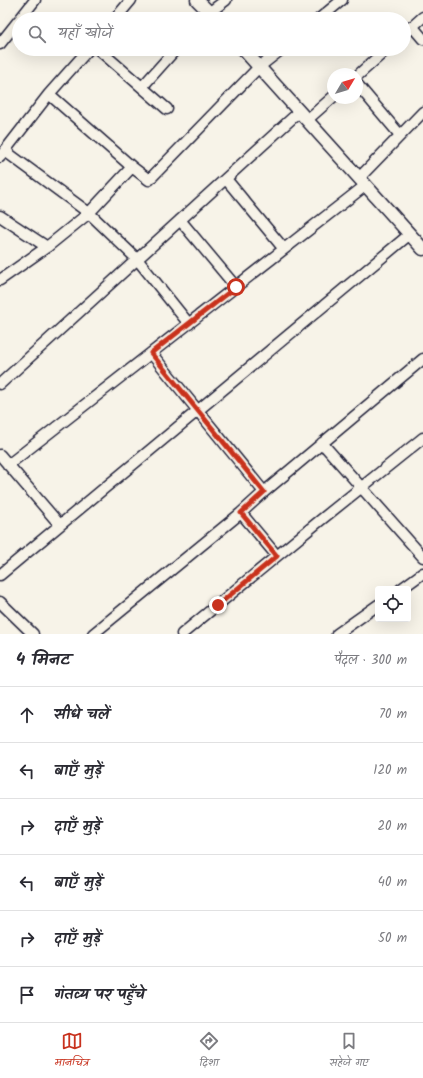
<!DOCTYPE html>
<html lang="hi">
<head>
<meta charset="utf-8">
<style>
	:root { --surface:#fff; --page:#f7f7f7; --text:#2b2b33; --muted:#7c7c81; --line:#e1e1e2; --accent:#c8321e }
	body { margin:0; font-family:Kalam,"Playpen Sans Deva",sans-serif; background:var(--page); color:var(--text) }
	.controls { position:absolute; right:12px; bottom:12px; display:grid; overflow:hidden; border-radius:4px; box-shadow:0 4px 16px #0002 }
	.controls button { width:36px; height:36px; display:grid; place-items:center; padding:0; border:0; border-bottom:1px solid var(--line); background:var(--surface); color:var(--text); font:20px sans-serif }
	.compass { position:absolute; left:327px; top:68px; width:36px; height:36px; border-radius:50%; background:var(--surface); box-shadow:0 4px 16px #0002; rotate:52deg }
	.stop { position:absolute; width:12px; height:12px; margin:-9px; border:3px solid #c8321e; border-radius:50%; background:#fff }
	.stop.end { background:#c8321e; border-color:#fff; box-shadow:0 1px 4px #0008 }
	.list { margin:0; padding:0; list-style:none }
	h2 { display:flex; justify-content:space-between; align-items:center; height:52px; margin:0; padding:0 16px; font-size:17px }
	h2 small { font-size:13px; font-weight:400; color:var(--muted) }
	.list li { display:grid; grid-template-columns:26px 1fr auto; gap:12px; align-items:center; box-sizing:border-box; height:56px; padding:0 16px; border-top:1px solid var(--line) }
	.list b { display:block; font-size:15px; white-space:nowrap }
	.list em { font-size:13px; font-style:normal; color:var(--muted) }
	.icon { flex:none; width:22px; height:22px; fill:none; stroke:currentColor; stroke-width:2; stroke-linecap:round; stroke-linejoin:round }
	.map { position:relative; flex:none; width:423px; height:634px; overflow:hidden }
	.search { position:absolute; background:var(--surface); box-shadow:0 4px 16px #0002; left:12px; right:12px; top:12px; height:44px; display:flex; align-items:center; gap:10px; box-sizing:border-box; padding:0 14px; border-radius:22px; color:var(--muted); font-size:15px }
	.sheet { height:388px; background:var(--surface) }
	nav { display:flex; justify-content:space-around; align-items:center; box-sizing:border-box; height:56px; border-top:1px solid var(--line); background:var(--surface); font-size:11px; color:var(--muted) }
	nav a { display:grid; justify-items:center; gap:2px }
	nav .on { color:var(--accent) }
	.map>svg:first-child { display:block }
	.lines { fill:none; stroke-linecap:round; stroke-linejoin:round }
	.minor-casing { stroke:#22223b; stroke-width:13 }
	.tertiary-casing { stroke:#22223b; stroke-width:15 }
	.minor { stroke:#f7f3e8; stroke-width:10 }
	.tertiary { stroke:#f7f3e8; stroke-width:12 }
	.route { stroke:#c8321e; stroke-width:5 }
</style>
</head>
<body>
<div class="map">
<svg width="423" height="634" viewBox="0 0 423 634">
	<rect width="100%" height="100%" fill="#f7f3e8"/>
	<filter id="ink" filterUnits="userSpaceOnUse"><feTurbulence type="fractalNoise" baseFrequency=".025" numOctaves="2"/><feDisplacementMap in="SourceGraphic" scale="8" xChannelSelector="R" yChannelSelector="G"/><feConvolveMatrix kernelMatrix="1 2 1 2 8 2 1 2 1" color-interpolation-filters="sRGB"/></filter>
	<g filter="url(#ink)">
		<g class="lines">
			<g class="minor-casing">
				<path id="minor" d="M 20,19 L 35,0
					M 115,19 L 131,0
					M 204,19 L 210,12 L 226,0
					M 319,19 L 342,0
					M 412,26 L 423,39
					M 404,34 L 423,17
					M 0,44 L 19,20
					M 98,49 L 167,109
					M 357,76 L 387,49
					M 357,84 L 400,135
					M 142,87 L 176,49
					M 49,94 L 132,167
					M 307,120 L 333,97
					M 5,151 L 89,213 L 137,259 L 189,324
					M 0,157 L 49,94 L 89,49
					M 359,178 L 423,112
					M 226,179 L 284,249
					M 0,216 L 47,247
					M 180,220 L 236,287
					M 0,280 L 47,247 L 89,213 L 132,167 L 149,180 L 259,67 L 282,49
					M 151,353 L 264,492
					M 0,384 L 299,112
					M 322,443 L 423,557
					M 0,455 L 60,525
					M 8,465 L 366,185
					M 241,513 L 277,556
					M 0,575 L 410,234
					M 401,589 L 423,573
					M 0,602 L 33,634
					M 93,634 L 241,513 L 264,492 L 423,359
					M 182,634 L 317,523 L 423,438
					M 337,634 L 378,605"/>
			</g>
			<g class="tertiary-casing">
				<path id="tertiary" d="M 197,0 L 216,19
					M 243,49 L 423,249"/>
			</g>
			<use href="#minor" class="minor"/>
			<use href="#tertiary" class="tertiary"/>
		</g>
	</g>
	<g class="lines" filter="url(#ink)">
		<path class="route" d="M 218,605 L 277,556 L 241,513 L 264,492 L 151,353 L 236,287"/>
	</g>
</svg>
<div class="controls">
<button><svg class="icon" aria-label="locate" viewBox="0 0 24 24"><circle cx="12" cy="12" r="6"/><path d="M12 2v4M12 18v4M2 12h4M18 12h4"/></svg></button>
</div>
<svg class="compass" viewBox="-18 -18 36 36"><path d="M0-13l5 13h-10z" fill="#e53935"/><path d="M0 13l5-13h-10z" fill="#7c7c81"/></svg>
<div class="stop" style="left:236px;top:287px"></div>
<div class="stop end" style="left:218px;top:605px"></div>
<div class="search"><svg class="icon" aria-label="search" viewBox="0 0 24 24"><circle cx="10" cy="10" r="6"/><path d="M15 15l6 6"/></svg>यहाँ खोजें</div>
</div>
<section class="sheet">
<h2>4 मिनट<small>पैदल · 300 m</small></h2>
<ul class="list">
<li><svg class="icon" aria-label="ahead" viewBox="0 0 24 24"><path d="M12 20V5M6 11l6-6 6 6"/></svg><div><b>सीधे चलें</b></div><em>70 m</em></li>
<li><svg class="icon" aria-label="left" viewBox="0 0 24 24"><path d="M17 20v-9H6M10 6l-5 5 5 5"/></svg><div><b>बाएँ मुड़ें</b></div><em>120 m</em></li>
<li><svg class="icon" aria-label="right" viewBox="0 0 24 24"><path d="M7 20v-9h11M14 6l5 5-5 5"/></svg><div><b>दाएँ मुड़ें</b></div><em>20 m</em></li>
<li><svg class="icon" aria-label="left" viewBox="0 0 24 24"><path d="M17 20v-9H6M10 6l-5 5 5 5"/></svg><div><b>बाएँ मुड़ें</b></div><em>40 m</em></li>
<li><svg class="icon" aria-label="right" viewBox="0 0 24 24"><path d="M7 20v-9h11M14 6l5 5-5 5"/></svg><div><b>दाएँ मुड़ें</b></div><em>50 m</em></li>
<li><svg class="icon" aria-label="arrive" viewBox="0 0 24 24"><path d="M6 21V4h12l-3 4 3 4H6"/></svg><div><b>गंतव्य पर पहुँचे</b></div></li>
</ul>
</section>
<nav>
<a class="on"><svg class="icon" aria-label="map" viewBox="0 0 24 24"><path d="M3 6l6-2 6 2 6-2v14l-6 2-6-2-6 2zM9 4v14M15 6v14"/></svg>मानचित्र</a>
<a><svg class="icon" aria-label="directions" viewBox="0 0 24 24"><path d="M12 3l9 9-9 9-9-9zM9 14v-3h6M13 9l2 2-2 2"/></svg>दिशा</a>
<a><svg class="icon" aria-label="saved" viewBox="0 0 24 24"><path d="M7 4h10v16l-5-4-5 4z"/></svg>सहेजे गए</a>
</nav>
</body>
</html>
